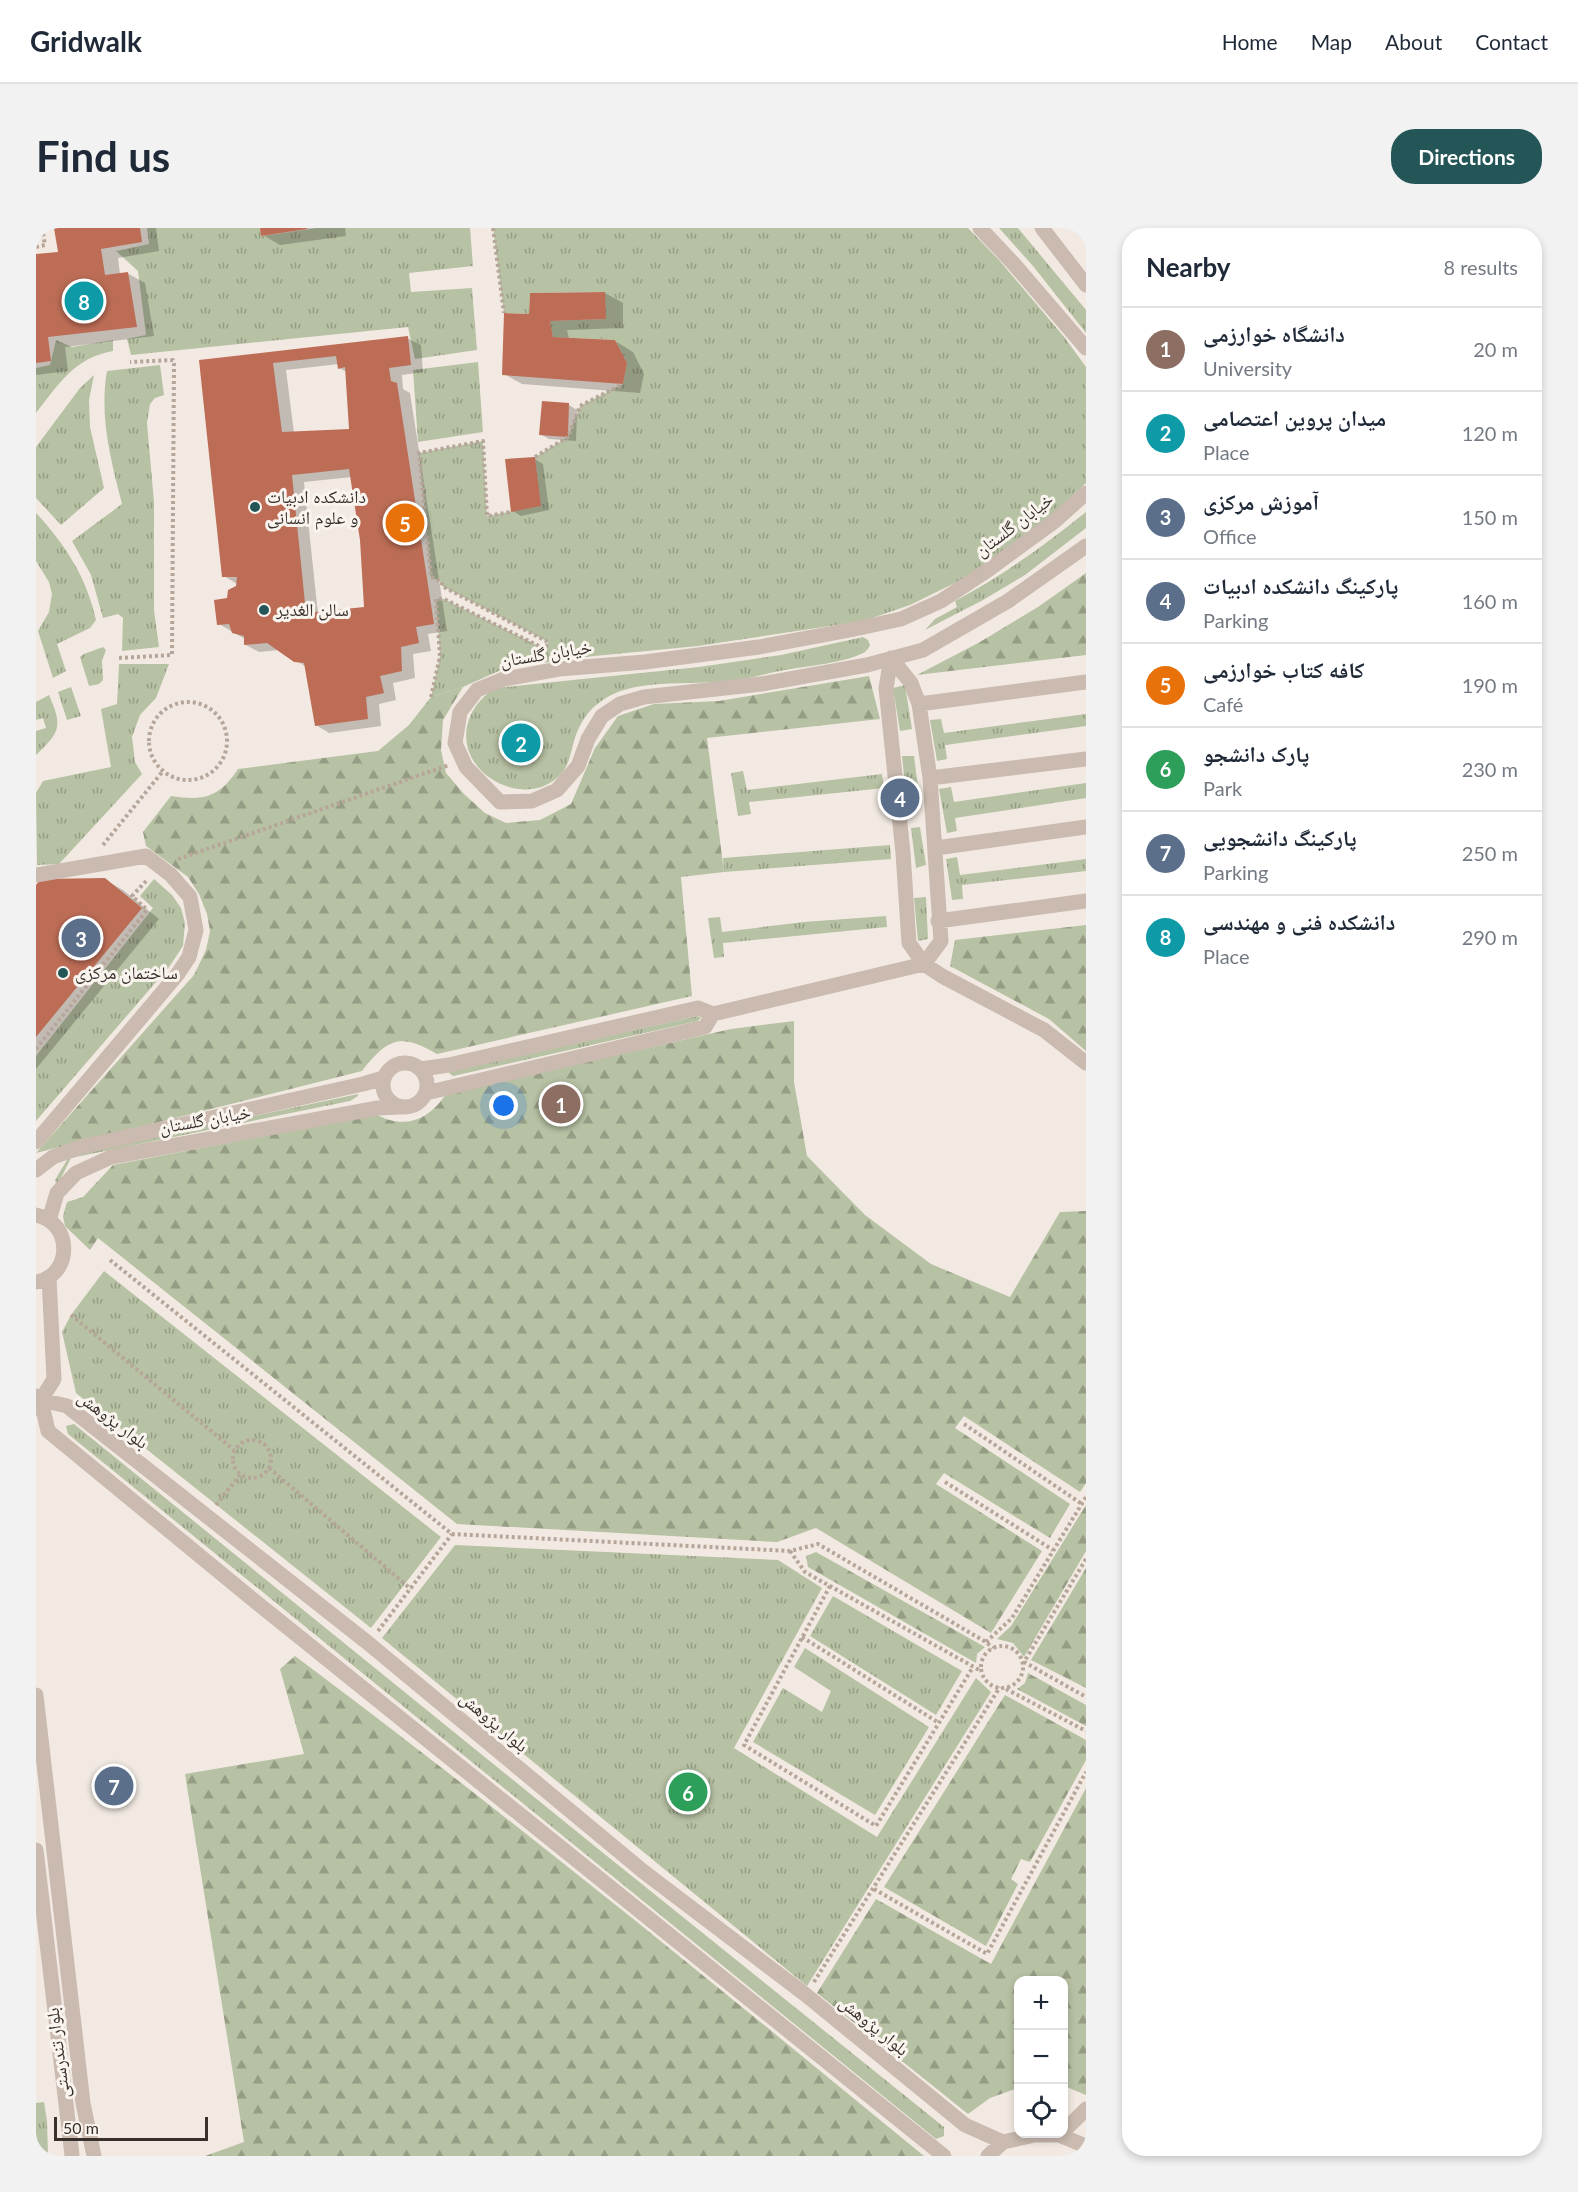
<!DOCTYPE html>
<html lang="en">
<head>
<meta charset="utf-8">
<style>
	:root { --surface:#fff; --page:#f2f2f3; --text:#1f2937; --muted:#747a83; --line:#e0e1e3; --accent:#245658 }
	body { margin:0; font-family:Lato,"Noto Naskh Arabic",sans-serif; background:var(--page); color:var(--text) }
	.controls { position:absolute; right:18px; bottom:18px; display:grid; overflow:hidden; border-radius:12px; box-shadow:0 3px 9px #0003 }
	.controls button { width:54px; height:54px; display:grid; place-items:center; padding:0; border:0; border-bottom:2px solid var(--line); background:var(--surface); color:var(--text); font:30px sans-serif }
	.scale { position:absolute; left:18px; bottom:15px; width:154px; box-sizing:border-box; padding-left:6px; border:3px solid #39302c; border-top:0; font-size:16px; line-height:21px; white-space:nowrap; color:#39302c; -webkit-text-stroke:4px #faf4ef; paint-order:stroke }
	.you { position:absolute; left:468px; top:878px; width:21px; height:21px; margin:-15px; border:4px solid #fff; border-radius:50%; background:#1a73e8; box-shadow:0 0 0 9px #1a73e833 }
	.badge { display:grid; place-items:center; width:39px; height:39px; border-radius:50%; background:var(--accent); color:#fff; font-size:20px; font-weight:700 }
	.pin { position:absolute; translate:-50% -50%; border:3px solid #fff; box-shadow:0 2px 6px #0006 }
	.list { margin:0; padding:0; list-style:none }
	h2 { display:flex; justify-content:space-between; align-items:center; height:78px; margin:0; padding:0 24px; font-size:26px }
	h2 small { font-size:20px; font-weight:400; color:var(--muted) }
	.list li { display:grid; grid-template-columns:39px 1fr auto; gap:18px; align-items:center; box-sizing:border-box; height:84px; padding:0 24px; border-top:2px solid var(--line) }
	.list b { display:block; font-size:22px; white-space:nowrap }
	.list p { margin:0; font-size:20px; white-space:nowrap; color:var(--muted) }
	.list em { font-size:20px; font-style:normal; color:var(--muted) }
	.icon { flex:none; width:33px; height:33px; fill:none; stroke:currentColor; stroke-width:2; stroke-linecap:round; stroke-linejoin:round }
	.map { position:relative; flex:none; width:1050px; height:1928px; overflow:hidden; border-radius:24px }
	header { display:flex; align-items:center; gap:36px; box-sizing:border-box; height:84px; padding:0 30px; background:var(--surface); border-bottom:2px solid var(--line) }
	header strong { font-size:28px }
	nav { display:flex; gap:33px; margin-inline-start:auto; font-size:21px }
	.intro { display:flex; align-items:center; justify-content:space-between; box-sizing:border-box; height:144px; padding:0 36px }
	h1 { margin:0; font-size:42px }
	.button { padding:15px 27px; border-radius:24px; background:var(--accent); color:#fff; font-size:21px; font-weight:700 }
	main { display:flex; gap:36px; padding:0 36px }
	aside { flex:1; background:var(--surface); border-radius:24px; box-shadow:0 3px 9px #0003 }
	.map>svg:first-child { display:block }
	.grass { fill:url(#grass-tufts) }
	.forest { fill:url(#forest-firs) }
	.shadow { fill:#0003; fill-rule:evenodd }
	.building { fill:#bd6d56; fill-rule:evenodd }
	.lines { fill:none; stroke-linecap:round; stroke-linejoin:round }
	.path { stroke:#b6a599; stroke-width:4; stroke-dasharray:3 3; stroke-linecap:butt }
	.minor { stroke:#cabaaf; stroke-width:15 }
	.poi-dot { fill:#245658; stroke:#faf4ef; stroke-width:2 }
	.labels { text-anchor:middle; stroke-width:6; stroke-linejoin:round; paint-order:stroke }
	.poi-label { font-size:18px; fill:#39302c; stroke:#faf4ef; text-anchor:start }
	.street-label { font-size:18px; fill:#39302c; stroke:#faf4ef }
</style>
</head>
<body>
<header>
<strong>Gridwalk</strong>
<nav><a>Home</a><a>Map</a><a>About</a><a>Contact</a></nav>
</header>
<div class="intro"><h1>Find us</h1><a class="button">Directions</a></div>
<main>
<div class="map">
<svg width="1050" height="1928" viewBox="0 0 1050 1928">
	<defs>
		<pattern id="grass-tufts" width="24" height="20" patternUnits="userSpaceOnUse" patternTransform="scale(1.5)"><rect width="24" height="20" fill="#b7c1a3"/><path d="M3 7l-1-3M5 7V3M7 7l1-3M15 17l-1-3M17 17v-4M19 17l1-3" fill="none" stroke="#969d85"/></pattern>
		<pattern id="forest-firs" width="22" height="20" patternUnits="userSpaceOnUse" patternTransform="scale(1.5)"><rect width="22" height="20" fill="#b7c1a3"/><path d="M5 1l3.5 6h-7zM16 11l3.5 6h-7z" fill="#969d85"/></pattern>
	</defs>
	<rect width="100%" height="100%" fill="#f2eae2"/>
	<path class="grass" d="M 111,0 L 224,0 L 226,8 L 281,0 L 434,0 L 437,38 L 373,45 L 375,64 L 436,60 L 441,122 L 379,131 L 372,99 L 95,127 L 91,111 L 110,107 L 102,43 L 80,23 L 113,16 Z
		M 457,0 L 932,0 L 963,32 L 1029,110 L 1050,139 L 1050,255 L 994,307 L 923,353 L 874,377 L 827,393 L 662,418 L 538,430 L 465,442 L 427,459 L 395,469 L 404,428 L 400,371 L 408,371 L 509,421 L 512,414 L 406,358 L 405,354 L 395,349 L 383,225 L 447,213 L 451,288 L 504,278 L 499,229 L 532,209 L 544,178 L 587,156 L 591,135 L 579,112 L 517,109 L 514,93 L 569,91 L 569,64 L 494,65 L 493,86 L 468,85 Z
		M 963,0 L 982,0 L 1050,82 L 1050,105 L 997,38 Z
		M 20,112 L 36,119 L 77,112 L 77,123 C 38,130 23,156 0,185 L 0,140 L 14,137 Z
		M 442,134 L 447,204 L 382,214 L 377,142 Z
		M 124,137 L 128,167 L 119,170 L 114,176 L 111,195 L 118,274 L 118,382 L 123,419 L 86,423 L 87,390 L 82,386 L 67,390 L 55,347 L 36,313 L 86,276 C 75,233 63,188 71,143 Z
		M 58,147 L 53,172 L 54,199 L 68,260 L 25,297 L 0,270 L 0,219 L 44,160 Z
		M 1050,284 L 1050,300 L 989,347 L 947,372 L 889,402 L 899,391 L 921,379 L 919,373 C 966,348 1009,317 1050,284 Z
		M 0,285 C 29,316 51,350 60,392 L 54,400 L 21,416 L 30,443 L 17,450 L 2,403 L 13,384 L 16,366 L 13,354 L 0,333 Z
		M 827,409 L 832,412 L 834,417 C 833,420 831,422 829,424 C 809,435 772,438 749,442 C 732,445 716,450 699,452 C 671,456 641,454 613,457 C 576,461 549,476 538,513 C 534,527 533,540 521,550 C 492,575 443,556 432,521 C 425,496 439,472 460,460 L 663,439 L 745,427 Z
		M 67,419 L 70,422 L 66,433 L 67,452 L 63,456 L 53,458 L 44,429 L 48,426 Z
		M 83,436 L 133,436 L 120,470 L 104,487 L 96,509 L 99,534 L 106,546 L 23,636 L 1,637 L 0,565 L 7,553 L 75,539 L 65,481 L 81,476 Z
		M 869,457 L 876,501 L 864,503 L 857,460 Z
		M 35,459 L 45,488 L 31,492 L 22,464 Z
		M 13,467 C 27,499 24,504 0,527 L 0,503 L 10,500 L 7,490 L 0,492 L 0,474 Z
		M 1050,486 L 1050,498 L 909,517 L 911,531 L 901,533 L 894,492 L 905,491 L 908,505 Z
		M 866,528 L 878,528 L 884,575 L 871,576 Z
		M 707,543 L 711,562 L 846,546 L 848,560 L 713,574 L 715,586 L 702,588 L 695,545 Z
		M 1050,555 L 1050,570 L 919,590 L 921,603 L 911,605 L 903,561 L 915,559 L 918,574 Z
		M 884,599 L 890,637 L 880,640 L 875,600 Z
		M 854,617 L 855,631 L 688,644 L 687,630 Z
		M 921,629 L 924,647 L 1050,631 L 1050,643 L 926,657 L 927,671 L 916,672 L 910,631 Z
		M 118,651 L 136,667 L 145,680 L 149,695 L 147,718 L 133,739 L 0,893 L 0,828 L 117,680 L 104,668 Z
		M 890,669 L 892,711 L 882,713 L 878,670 Z
		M 850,688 L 851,699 L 687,715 L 688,729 L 678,730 L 672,690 L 684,689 L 686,704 L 768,694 Z
		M 661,788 L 665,790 L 662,793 L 417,848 L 413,845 L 416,843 Z
		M 322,866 L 322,868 L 314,873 L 35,930 L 23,954 L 20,956 L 19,952 L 34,927 Z
		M 68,1043 L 405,1309 L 335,1400 L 40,1165 L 26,1104 L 35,1087 Z
		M 38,1196 L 566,1624 L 908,1899 L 908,1908 L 900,1911 L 32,1206 L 30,1198 Z
		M 419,1317 L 742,1332 L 786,1360 L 698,1520 L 841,1609 L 940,1450 L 955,1464 L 771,1758 L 346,1410 Z
		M 797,1368 L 926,1443 L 900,1487 L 774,1408 Z
		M 769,1420 L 893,1499 L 839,1587 L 717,1514 L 747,1460 L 786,1484 L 795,1463 L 758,1439 Z
		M 8,1874 L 11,1893 L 12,1928 L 0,1928 L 0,1875 Z"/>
	<path class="forest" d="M 1050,345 L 1050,427 L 881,447 L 944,414 L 1002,379 Z
		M 833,448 L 844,491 L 671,510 L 688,644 L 645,649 L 656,768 L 401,826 C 364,804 351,811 326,843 L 0,925 L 158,747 L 170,722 L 174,703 L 171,686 L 163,666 L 152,649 L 110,618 L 107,604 L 135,568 C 167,573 183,570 202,541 L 342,523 L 373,497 L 395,469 L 427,459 L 407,492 L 405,522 L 410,545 L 428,566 L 449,585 L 470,595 L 504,592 L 535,576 L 559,520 L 582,488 L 618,476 L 683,473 Z
		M 1050,697 L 1050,823 L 1013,791 L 914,738 L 919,712 Z
		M 758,793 L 758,854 L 771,928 L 829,987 L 895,1036 L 974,1069 L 1024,984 L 1050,983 L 1050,1255 L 1044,1264 L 928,1188 L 919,1200 L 1034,1276 L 1014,1310 L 908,1245 L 900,1256 L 1006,1323 L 955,1405 L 780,1300 L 741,1314 L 421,1296 L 62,1010 L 54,1022 L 29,998 L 27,988 L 31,974 L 47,969 L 77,937 L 249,904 L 336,884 C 365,902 391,895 410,866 L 695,801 Z
		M 1050,1277 L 1050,1323 L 988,1429 L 977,1415 L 961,1411 L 975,1398 Z
		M 780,1324 L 949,1419 L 941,1426 L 940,1435 L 772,1339 L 770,1328 Z
		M 1050,1340 L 1050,1460 L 995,1432 Z
		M 259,1428 C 473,1588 681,1758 888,1928 L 169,1928 L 208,1914 L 149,1546 L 268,1526 L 244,1441 Z
		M 992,1445 L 1050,1477 L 1050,1498 L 981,1461 L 989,1455 Z
		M 969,1467 L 1050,1512 L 1050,1532 L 994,1634 L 985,1631 L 975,1651 L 982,1656 L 950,1718 L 848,1659 Z
		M 1050,1560 L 1050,1867 L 1028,1858 L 1028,1752 L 982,1752 L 982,1860 L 954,1870 L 932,1886 L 781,1765 L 840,1671 L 955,1736 Z"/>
	<path class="shadow" d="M 20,0 L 120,0 L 123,23 L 82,30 L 84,46 L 91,45 L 109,55 L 118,108 L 29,119 L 32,143 L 0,147 L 0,27 L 24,25 Z
		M 225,0 L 309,0 L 310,8 L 244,17 L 227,7 Z
		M 569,65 L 587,75 L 587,100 L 531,102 L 533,111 L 579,113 L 597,124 L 608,146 L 604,165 L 486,156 L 468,146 L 495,88 Z
		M 371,110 L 385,117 L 387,144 L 366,147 L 367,161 L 374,165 L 411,403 L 392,406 L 395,423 L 377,426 L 379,450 L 357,455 L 360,472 L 343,476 L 345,498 L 293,505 L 280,497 L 270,439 L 244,422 L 223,424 L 210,417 L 209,411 L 183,396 L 193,372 L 201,356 L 188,348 L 164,133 ZM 303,136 L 303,140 L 311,144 L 315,202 L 258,205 L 250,142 ZM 316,249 L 326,311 L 329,381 L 282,386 L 268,254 Z
		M 533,177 L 541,182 L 540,213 L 513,211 L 504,206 Z
		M 499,231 L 507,236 L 513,282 L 485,288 L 477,283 Z
		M 69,652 L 87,662 L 123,691 L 0,841 L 0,659 Z"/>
	<path class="building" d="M 18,0 L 104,0 L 106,14 L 65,21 L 69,47 L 92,44 L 101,99 L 12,109 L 15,133 L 0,135 L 0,26 L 22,24 Z
		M 224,0 L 271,0 L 271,1 L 225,8 Z
		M 569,64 L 570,91 L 514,93 L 517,109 L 579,112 L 591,135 L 587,156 L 466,147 L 468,85 L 493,86 L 494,65 Z
		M 372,108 L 375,137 L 353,140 L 355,153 L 361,155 L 398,396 L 380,399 L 383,415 L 365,419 L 366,443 L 344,448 L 348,465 L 330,469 L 332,491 L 279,498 L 268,435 L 258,434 L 231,415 L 208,417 L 208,408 L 196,405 L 193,396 L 181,397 L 178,372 L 191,370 L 192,362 L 200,358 L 201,349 L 186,349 L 163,132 ZM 300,128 L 302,141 L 309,139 L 313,201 L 246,204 L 237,135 ZM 313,241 L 324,312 L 328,379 L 270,385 L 256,247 Z
		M 506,173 L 533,175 L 532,209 L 503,207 Z
		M 499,229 L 505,278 L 475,284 L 469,231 Z
		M 69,650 L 106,680 L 0,809 L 0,657 L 5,651 Z"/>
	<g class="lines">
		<path class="path" d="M 457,0 L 468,85
			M 0,19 L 9,17 L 6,0
			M 499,229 L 532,209 L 544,178 L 587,156
			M 83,430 L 136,427 L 138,136 L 137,132 L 94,134
			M 395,469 L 404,428 L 400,371 L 408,371 L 509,421 L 512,414 L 406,358 L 406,354 L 395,349 L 383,225 L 447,213 L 451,288 L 475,284
			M113 513a39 39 0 1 1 78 0a39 39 0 1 1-78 0Z
			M 67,617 L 127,543
			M 142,631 L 413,537
			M 0,821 L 111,682 L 96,668 L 112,651
			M 74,1032 L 416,1306 L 754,1323 L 782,1316 L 950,1414 L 957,1420
			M 35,1087 L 198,1222
			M 928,1196 L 1046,1276
			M197 1231a19 19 0 1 1 38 0a19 19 0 1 1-38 0Z
			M 233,1240 L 375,1361
			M 909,1254 L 1017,1322
			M 180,1277 L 204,1247
			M 754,1323 L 769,1344 L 945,1443
			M 1050,1331 L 988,1434 L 1050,1469
			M 794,1358 L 708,1517 L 840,1598 L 937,1439
			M 342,1403 L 416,1306
			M 766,1409 L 903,1495
			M 950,1414 L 976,1390 L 1050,1269
			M945 1439a21 21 0 1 1 42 0a21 21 0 1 1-42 0Z
			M 970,1461 L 1050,1503
			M 838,1661 L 951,1726 L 1050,1544
			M 778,1754 L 964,1459"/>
		<path class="minor" d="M 944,0 L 977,35 L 1050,120
			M 1006,0 L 1050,57
			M 1050,265 L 1019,293 L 952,342 L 905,373 L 865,391 L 814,402 L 723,419 L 609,434 L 523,441 L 468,451 L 441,462 L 424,484 L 419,515 L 430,539 L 464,574 L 496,573 L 521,562 L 542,538 L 552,511 L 566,488 L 584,476 L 608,469 L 725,456 L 831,437 L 887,422 L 972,373 L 1050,318
			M 855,430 L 850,460 L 867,625 L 873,715 L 888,736 L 906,748 L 1008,802 L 1050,835
			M 883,476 L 1050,454
			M 894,550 L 1050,531
			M 900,620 L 1050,599
			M 0,647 L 110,628 L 135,647 L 154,669 L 160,702 L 153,729 L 141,747 L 0,914
			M 902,693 L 1050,673
			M347 857a22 22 0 1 1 44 0a22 22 0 1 1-44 0Z
			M 385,841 L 413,837 L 662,780 L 677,786
			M 390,865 L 669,799 L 677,786 L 888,736 L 905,713 L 894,550 L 883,476 L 875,455 L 855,430
			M 0,942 L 17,929 L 45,919 L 327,856 L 347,850
			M 0,987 C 37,994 37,1048 0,1054
			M 13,992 L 21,965 L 40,945 L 75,929 L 342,880 L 363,879
			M 0,1168 L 5,1172 L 31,1178 L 332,1415 L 608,1644 L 770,1767 L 929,1897 L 967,1914
			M 5,1172 L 12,1203 L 215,1370 L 908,1928
			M 0,1180 L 18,1151 L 13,1050
			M 0,1467 L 47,1875 L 58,1928
			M 0,1622 L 36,1927
			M 1028,1903 L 1050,1881
			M 952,1928 L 967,1914 L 999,1907 L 1023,1907 L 1050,1918"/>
	</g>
	<g class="poi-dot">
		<circle cx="219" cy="279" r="6"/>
		<circle cx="228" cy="382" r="6"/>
		<circle cx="27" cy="745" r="6"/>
	</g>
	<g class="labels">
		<g class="poi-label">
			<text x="231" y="275">دانشکده ادبیات<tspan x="231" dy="21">و علوم انسانی</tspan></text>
			<text x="240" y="388">سالن الغدیر</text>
			<text x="39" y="751">ساختمان مرکزی</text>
		</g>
		<g class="street-label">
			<text transform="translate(978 297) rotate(-37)" y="6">خیابان گلستان</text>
			<text transform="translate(510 426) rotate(-9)" y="6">خیابان گلستان</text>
			<text transform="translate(169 892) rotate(-10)" y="6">خیابان گلستان</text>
			<text transform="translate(77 1192) rotate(37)" y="6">بلوار پژوهش</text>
			<text transform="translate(458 1494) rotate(40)" y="6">بلوار پژوهش</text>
			<text transform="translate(838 1798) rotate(39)" y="6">بلوار پژوهش</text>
			<text transform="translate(22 1825) rotate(-97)" y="6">بلوار تندرستی</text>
		</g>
	</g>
</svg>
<div class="controls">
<button>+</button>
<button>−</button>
<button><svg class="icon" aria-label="locate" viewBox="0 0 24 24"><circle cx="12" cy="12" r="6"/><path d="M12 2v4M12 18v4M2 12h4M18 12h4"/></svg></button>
</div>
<div class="scale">50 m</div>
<div class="you"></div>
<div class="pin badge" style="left:525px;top:876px;background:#8d6e63">1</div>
<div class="pin badge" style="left:485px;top:515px;background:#0f9aa8">2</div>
<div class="pin badge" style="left:45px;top:710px;background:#5c6f8a">3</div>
<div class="pin badge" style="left:864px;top:570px;background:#5c6f8a">4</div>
<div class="pin badge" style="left:369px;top:295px;background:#e8710a">5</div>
<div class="pin badge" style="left:652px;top:1564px;background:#2e9e5b">6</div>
<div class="pin badge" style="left:78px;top:1558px;background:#5c6f8a">7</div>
<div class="pin badge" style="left:48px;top:73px;background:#0f9aa8">8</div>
</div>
<aside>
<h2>Nearby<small>8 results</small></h2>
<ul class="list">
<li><span class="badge" style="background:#8d6e63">1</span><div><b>دانشگاه خوارزمی</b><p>University</p></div><em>20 m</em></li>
<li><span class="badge" style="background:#0f9aa8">2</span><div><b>میدان پروین اعتصامی</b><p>Place</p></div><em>120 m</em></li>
<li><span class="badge" style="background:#5c6f8a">3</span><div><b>آموزش مرکزی</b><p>Office</p></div><em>150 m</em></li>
<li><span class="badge" style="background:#5c6f8a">4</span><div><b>پارکینگ دانشکده ادبیات</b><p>Parking</p></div><em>160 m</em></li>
<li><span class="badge" style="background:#e8710a">5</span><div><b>کافه کتاب خوارزمی</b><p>Café</p></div><em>190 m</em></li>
<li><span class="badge" style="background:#2e9e5b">6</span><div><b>پارک دانشجو</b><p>Park</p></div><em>230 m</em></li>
<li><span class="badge" style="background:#5c6f8a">7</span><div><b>پارکینگ دانشجویی</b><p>Parking</p></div><em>250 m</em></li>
<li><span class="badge" style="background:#0f9aa8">8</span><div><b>دانشکده فنی و مهندسی</b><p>Place</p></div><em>290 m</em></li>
</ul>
</aside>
</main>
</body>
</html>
